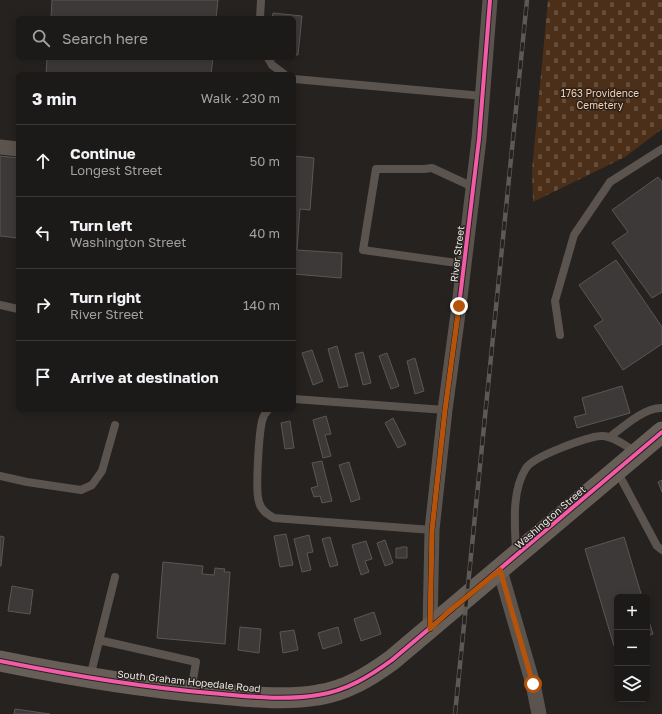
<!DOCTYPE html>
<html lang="en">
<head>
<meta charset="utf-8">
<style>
	:root { --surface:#1c1a18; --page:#252321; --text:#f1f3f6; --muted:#a0a1a2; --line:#3a3837 }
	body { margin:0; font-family:"Golos Text",sans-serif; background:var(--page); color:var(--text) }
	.controls { position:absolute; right:12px; bottom:12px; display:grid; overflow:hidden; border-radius:6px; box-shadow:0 2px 10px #0003 }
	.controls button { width:36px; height:36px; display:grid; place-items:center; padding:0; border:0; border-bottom:1px solid var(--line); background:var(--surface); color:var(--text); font:20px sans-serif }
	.stop { position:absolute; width:12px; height:12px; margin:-9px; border:3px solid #b45309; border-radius:50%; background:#fff }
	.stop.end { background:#b45309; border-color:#fff; box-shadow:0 1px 4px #0008 }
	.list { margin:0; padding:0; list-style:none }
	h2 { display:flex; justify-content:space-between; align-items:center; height:52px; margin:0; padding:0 16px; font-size:17px }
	h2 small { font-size:13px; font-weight:400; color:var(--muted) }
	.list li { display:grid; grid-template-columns:26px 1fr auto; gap:12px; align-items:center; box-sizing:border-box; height:72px; padding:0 16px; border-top:1px solid var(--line) }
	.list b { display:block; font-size:15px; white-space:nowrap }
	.list p { margin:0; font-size:13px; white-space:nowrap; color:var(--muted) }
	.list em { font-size:13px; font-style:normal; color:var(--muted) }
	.icon { flex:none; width:22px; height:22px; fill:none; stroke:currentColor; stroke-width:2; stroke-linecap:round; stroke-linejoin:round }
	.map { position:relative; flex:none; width:662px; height:714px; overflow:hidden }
	.search { position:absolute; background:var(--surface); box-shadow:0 2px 10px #0003; left:16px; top:16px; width:280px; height:44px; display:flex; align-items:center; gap:10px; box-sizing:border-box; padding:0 14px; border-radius:6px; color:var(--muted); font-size:15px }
	.panel { position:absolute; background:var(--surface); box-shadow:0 2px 10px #0003; left:16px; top:72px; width:280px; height:340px; border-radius:6px }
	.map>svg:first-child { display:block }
	.cemetery { fill:url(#cemetery-stones) }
	.building { fill:#3c3938; stroke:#5a5755 }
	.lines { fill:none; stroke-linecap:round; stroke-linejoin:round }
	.lane { stroke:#5b534e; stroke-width:8 }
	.street { stroke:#5b534e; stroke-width:15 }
	.secondary { stroke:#675e58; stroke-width:21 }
	.rail-casing { stroke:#5c5956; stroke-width:4.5 }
	.rail { stroke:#27221e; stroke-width:3; stroke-dasharray:9; stroke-linecap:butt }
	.cycleway-casing { stroke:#27221e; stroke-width:6 }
	.cycleway { stroke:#f35aa7; stroke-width:4 }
	.route { stroke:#b45309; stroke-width:5 }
	.labels { text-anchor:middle; stroke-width:3; stroke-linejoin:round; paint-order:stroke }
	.park-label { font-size:10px; fill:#fecda9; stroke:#27221e }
	.street-label { font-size:10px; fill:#eae7e4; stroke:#27221e }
</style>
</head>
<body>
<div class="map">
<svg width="662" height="714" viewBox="0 0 662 714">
	<defs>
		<pattern id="cemetery-stones" width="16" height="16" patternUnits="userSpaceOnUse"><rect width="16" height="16" fill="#4b2f18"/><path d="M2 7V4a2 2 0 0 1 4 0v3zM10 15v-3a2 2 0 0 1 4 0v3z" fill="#654d39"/></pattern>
	</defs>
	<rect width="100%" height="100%" fill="#252220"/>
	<path class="cemetery" d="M 548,0 L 662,0 L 662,129 L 625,157 L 533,202 L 532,170 Z"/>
	<path class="building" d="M 52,0 L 218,0 L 216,18 L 51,18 Z
		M 273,13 L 302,16 L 298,55 L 294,55 L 294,18 L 272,18 Z
		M 47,58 L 213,58 L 211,74 L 46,74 Z
		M 0,156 L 18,158 L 18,238 L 0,236 Z
		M 294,156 L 314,158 L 310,210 L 300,209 L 297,250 L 342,253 L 341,278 L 294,274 Z
		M 658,177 L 662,182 L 662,292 L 652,298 L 612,243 L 628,232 L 612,210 Z
		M 616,260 L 662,327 L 662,344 L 623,370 L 594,326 L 603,320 L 579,285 Z
		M 337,346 L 348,386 L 339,388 L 328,349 Z
		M 312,350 L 323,381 L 313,385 L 302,353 Z
		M 363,352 L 371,383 L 363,385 L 355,354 Z
		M 387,353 L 399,386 L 391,389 L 379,356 Z
		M 415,358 L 424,391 L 415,394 L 407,361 Z
		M 622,386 L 630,413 L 577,428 L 574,417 L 586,414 L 582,398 Z
		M 326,416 L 331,434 L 325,435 L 331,456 L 323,458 L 313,420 Z
		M 393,418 L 406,444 L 398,448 L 385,423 Z
		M 290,421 L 294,448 L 285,449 L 281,423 Z
		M 322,461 L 332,501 L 322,503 L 320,496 L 314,497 L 311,488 L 318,486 L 312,463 Z
		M 349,462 L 360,499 L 351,502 L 339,465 Z
		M 662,480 L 662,492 L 658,482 Z
		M 286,534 L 293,565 L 280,567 L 274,536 Z
		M 309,535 L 313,552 L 307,553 L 311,570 L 302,572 L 294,539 Z
		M 0,536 L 4,537 L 1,566 L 0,566 Z
		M 330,537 L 338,565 L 330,567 L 322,539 Z
		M 624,537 L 642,597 L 617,597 L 617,645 L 614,646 L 585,549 Z
		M 385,540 L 393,563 L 385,566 L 377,543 Z
		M 366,541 L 372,559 L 365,561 L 369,572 L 361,575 L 352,545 Z
		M 401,547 L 407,547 L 407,558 L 396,558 L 396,548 L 401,548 Z
		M 163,562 L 203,566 L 202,574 L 214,575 L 215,568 L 225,569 L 224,572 L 230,572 L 225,644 L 157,638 Z
		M 12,586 L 33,590 L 30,614 L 8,611 Z
		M 374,612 L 381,634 L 361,641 L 354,619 Z
		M 647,615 L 653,634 L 647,636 Z
		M 240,627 L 261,629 L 259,653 L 238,650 Z
		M 338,627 L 342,643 L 323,649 L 318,633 Z
		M 294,630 L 298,650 L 283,653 L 280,632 Z
		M 15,709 L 50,714 L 14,714 Z"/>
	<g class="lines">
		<path class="lane" d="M 260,18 L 261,0
			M 268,58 L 272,65 L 284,74
			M 294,79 L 483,96
			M 464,264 L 363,250 L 376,169 L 424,169 L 432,168 L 473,187
			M 0,305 L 18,309
			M 560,335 L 555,301 L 574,235 L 610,182 L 662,149
			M 294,399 L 445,410
			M 268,410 C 265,413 263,417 262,421 C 259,435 255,491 259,502 C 261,510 267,514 274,518 L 432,530
			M 610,437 C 623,427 645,407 662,408
			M 617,471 L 657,546 L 662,550
			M 0,476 L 27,482 L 81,490 L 92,485 L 102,471 L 115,425
			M 516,552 C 515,525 511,492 526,468 C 534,456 587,437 601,436 C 612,435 628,447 637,453
			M 99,642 L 103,641 L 196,662 L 191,691
			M 90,677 L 115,577"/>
		<path class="street" d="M 0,147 L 18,149
			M 500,570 L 533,684 L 539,714
			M 430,629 L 432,530 L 445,410 L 459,306 L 479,139 L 490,0"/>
		<path class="secondary" d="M 0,661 C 69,675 139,687 210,693 C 246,696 282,701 318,695 C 346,691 370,676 392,660 L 662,432"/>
		<g class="rail-casing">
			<path id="rail" d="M 455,714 L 527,0"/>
		</g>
		<use href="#rail" class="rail"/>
		<g class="cycleway-casing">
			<path id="cycleway" d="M 430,629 L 432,530 L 445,410 L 459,306 L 479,139 L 490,0
				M 0,661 C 69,675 139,687 210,693 C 246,696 282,701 318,695 C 346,691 370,676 392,660 L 662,432"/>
		</g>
		<use href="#cycleway" class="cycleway"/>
	</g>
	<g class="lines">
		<path class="route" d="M 459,306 L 445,410 L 432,530 L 430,629 L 448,612 L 500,570 L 533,684"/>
	</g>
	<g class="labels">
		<g class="park-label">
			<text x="600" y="97">1763 Providence<tspan x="600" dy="12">Cemetery</tspan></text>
		</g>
		<g class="street-label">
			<text transform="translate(457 254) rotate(-83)" y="4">River Street</text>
			<text transform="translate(550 517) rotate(-41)" y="4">Washington Street</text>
			<text transform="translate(189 681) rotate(6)" y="4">South Graham Hopedale Road</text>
		</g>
	</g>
</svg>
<div class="controls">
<button>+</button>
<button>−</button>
<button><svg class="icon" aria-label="layers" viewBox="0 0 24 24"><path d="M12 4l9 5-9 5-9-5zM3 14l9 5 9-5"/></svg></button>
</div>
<div class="stop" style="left:533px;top:684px"></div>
<div class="stop end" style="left:459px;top:306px"></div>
<div class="search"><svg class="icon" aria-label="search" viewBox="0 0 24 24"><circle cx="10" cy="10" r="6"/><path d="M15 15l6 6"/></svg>Search here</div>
<section class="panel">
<h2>3 min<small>Walk · 230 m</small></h2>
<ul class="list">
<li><svg class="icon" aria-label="ahead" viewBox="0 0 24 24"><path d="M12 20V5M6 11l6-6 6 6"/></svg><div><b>Continue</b><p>Longest Street</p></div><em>50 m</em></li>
<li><svg class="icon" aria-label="left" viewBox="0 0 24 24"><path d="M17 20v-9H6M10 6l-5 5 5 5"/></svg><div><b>Turn left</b><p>Washington Street</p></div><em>40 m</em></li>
<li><svg class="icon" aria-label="right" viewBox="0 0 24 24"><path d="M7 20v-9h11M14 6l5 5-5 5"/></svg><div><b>Turn right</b><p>River Street</p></div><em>140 m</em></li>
<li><svg class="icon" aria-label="arrive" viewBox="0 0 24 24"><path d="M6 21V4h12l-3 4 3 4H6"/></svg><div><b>Arrive at destination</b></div></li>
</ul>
</section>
</div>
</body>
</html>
